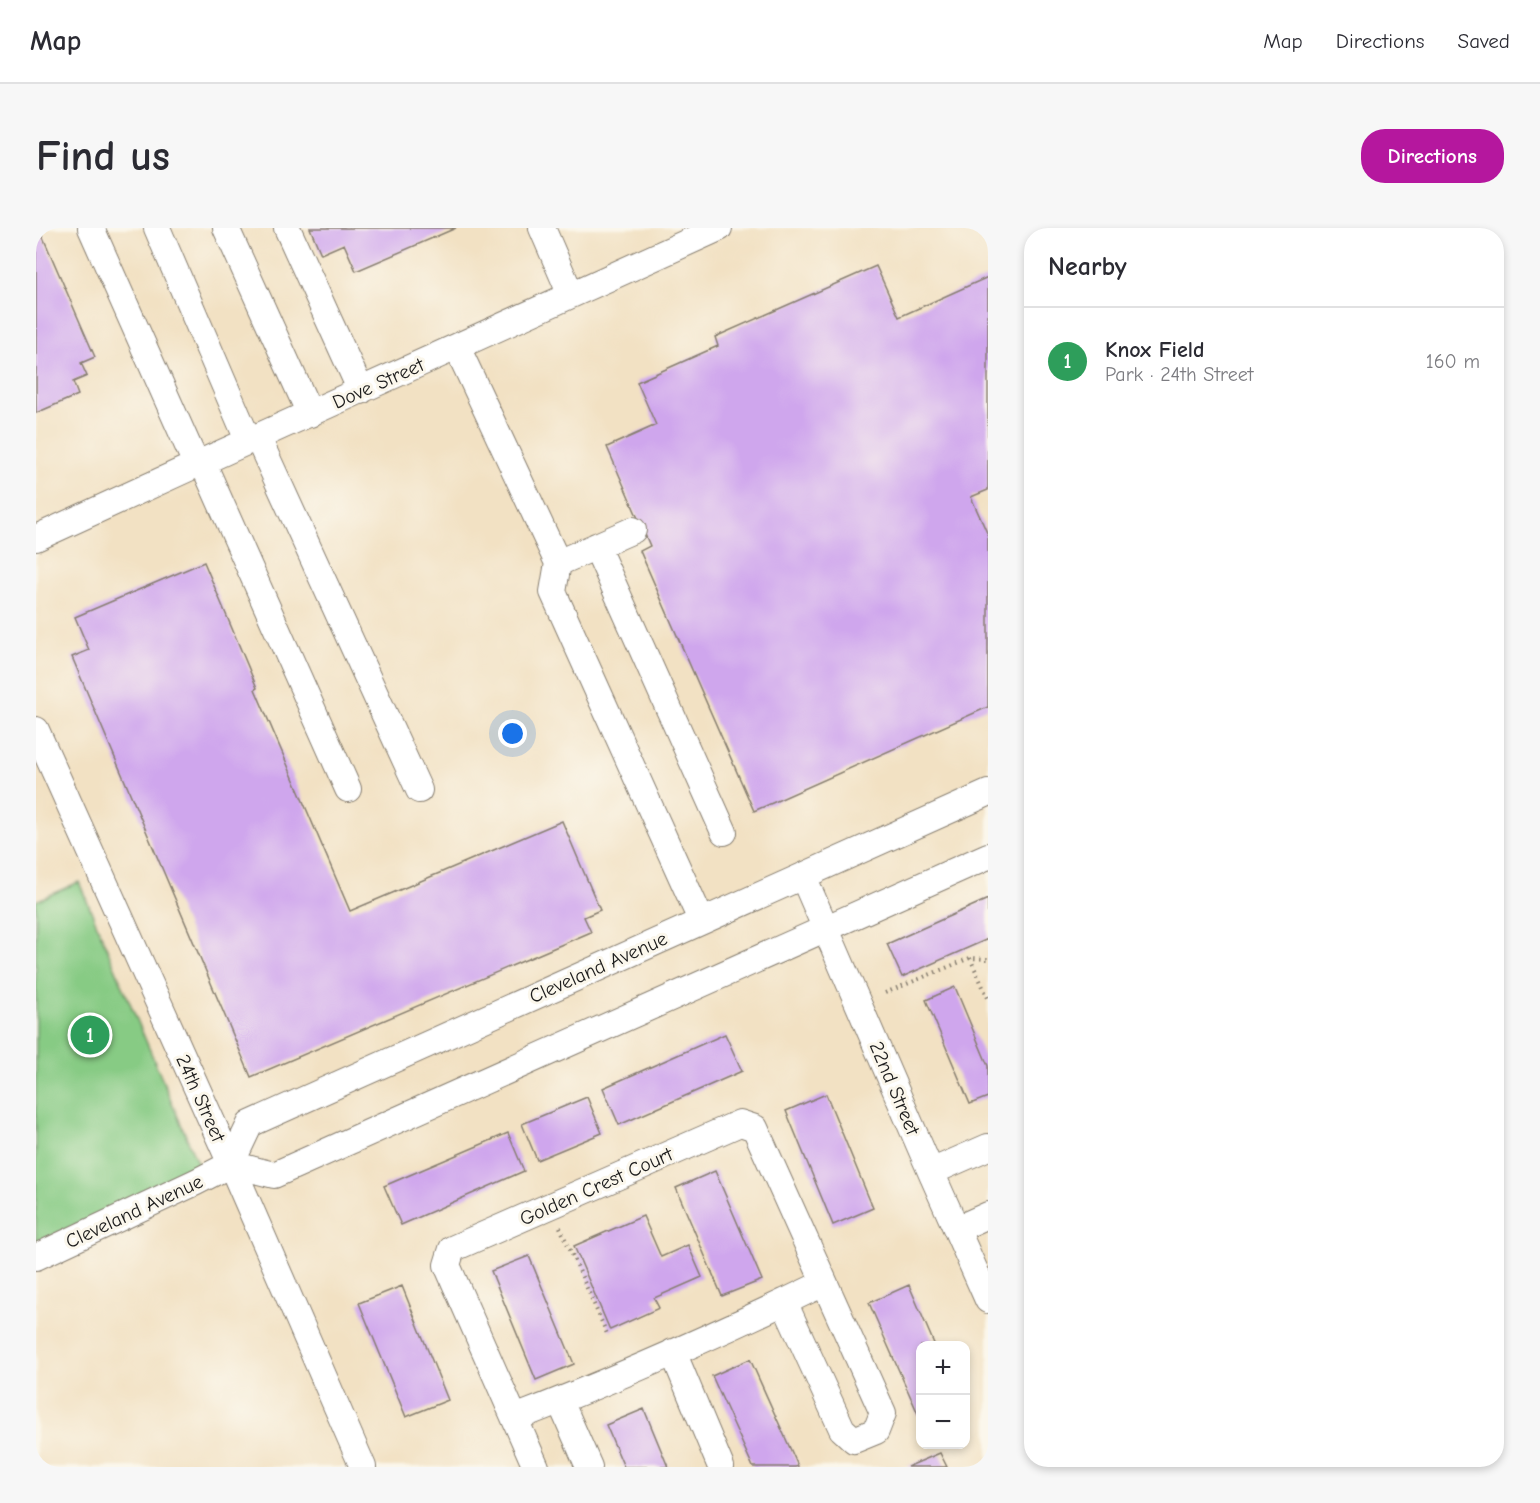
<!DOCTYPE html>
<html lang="en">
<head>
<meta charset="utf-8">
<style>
	:root { --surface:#fff; --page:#f7f7f7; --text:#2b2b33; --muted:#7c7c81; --line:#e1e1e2; --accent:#b5179e }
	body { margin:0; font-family:"Comic Neue",sans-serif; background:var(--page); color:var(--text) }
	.controls { position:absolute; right:18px; bottom:18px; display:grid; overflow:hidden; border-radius:12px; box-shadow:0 3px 9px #0003 }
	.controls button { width:54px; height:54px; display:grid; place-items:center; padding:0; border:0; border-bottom:2px solid var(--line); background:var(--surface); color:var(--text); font:30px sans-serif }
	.you { position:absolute; left:477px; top:506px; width:21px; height:21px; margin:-15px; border:4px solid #fff; border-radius:50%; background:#1a73e8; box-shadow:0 0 0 9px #1a73e833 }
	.badge { display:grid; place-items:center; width:39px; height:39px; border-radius:50%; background:var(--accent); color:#fff; font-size:20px; font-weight:700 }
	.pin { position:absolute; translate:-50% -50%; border:3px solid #fff; box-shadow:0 2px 6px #0006 }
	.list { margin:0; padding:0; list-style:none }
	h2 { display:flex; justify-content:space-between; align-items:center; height:78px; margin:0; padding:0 24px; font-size:26px }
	h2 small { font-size:20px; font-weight:400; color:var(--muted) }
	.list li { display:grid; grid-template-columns:39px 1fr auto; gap:18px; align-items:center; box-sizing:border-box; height:108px; padding:0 24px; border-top:2px solid var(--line) }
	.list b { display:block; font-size:22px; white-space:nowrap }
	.list p { margin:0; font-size:20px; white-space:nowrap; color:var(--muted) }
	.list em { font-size:20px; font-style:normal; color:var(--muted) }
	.map { position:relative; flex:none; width:952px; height:1239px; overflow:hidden; border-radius:24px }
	header { display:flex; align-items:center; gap:36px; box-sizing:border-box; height:84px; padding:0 30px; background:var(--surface); border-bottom:2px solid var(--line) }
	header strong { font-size:28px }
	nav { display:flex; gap:33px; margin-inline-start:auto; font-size:21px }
	.intro { display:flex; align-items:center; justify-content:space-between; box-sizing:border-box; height:144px; padding:0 36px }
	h1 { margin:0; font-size:42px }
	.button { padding:15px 27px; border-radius:24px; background:var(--accent); color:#fff; font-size:21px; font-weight:700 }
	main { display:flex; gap:36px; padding:0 36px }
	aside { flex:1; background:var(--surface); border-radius:24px; box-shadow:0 3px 9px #0003 }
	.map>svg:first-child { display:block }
	.green { fill:#87cb84; stroke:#527450; stroke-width:1.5 }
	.building { fill:#cfa6ed }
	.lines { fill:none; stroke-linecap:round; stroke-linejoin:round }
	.minor-casing { stroke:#877e70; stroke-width:28 }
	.path { stroke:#877e70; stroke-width:4; stroke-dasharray:1.5 4.5; stroke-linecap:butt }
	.minor { stroke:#fff; stroke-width:26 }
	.labels { text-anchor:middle; stroke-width:6; stroke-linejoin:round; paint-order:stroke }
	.street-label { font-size:20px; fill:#1c1c1c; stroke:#fbf7ec }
</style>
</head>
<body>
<header>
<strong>Map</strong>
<nav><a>Map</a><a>Directions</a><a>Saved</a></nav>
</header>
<div class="intro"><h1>Find us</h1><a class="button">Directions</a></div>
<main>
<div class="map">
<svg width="952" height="1239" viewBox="0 0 952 1239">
	<rect width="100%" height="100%" fill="#fbf7ec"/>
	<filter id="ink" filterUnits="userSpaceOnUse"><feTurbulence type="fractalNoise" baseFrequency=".0167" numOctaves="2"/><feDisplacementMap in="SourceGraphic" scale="12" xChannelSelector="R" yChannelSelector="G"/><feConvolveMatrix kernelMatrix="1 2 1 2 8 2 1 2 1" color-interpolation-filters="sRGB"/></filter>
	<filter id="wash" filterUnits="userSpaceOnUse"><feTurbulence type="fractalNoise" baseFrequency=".008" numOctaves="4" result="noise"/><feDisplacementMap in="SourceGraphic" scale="24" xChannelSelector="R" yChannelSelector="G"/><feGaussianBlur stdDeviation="1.35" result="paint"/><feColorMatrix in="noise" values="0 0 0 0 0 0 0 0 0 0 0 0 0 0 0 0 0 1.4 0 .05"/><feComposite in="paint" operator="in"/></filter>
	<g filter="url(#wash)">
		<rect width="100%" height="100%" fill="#f2e1c3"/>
		<path class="green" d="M 43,654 L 164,941 L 0,1015 L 0,673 Z"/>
		<g id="blocks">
			<path class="building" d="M 0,0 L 3,0 L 59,129 L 45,135 L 51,148 L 37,154 L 42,167 L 0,185 Z
				M 274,0 L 420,0 L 320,43 L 308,16 L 285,26 Z
				M 840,38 L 863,89 L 952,49 L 952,262 L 935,269 L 952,307 L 952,479 L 718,583 L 604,323 L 614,318 L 571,219 L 620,197 L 601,154 L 682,118 L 679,109 Z
				M 168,334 L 221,460 L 219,461 L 314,683 L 526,593 L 564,682 L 548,689 L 555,704 L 215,849 L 36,429 L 53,422 L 39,389 Z
				M 952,671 L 952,711 L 866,749 L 851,716 Z
				M 919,759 L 952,838 L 952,869 L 934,876 L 890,772 Z
				M 689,806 L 706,843 L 583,897 L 567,860 Z
				M 790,866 L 837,980 L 797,997 L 750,883 Z
				M 551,869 L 566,905 L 501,932 L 486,896 Z
				M 472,905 L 488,943 L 365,997 L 348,958 Z
				M 679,943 L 726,1052 L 686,1068 L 640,960 Z
				M 607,988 L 625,1029 L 652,1017 L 666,1049 L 618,1070 L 623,1080 L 574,1102 L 538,1018 Z
				M 493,1028 L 538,1136 L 500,1152 L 455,1043 Z
				M 873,1057 L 899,1118 L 885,1118 L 885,1187 L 883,1188 L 833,1075 Z
				M 366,1058 L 412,1172 L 370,1189 L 323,1075 Z
				M 714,1131 L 762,1238 L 759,1239 L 717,1239 L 676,1148 Z
				M 608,1181 L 632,1239 L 588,1239 L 570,1197 Z
				M 904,1225 L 911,1239 L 871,1239 Z"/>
		</g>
	</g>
	<g filter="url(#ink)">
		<use href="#blocks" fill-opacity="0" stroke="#877e70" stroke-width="1.5"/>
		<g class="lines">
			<g class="minor-casing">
				<path id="minor" d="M 55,0 L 160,236
					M 121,0 L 212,212
					M 190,0 L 274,186
					M 251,0 L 325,163
					M 506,0 L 535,67
					M 421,119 L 522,335 L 597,302
					M 221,208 L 383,562
					M 166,233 L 312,561
					M 0,310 C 227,205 456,104 683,0
					M 560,318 L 688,604
					M 522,335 L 517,364 L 665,692
					M 0,502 L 195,936 L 327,1239
					M 767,648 L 895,944 L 952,1072
					M 195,936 L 238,947 L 952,628
					M 895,944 L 952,919
					M 921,1001 L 952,987
					M 0,1029 L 160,954 L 195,936 L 214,896 L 952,565
					M 637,1124 L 685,1239
					M 524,1173 L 553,1239
					M 479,1190 C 583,1150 687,1104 788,1055
					M 500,1239 L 411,1037 L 416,1021 L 704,895 L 719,900 L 847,1185 L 840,1203 L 818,1212 L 806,1201 L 748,1074"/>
			</g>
			<path class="path" d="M 934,730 L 952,770
				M 849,765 L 934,730 L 952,731
				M 524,999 L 572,1108"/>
			<use href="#minor" class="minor"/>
		</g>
	</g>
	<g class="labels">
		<g class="street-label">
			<text transform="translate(342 155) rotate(-24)" y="7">Dove Street</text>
			<text transform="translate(562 739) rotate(-24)" y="7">Cleveland Avenue</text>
			<text transform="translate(859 860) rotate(67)" y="7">22nd Street</text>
			<text transform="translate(165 870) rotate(66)" y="7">24th Street</text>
			<text transform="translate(560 958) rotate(-24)" y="7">Golden Crest Court</text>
			<text transform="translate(98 983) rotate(-25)" y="7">Cleveland Avenue</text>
		</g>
	</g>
</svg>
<div class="controls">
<button>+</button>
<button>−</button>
</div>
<div class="you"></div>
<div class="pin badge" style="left:54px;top:807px;background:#2e9e5b">1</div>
</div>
<aside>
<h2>Nearby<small></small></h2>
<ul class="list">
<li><span class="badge" style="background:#2e9e5b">1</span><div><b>Knox Field</b><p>Park · 24th Street</p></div><em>160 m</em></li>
</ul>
</aside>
</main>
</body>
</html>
